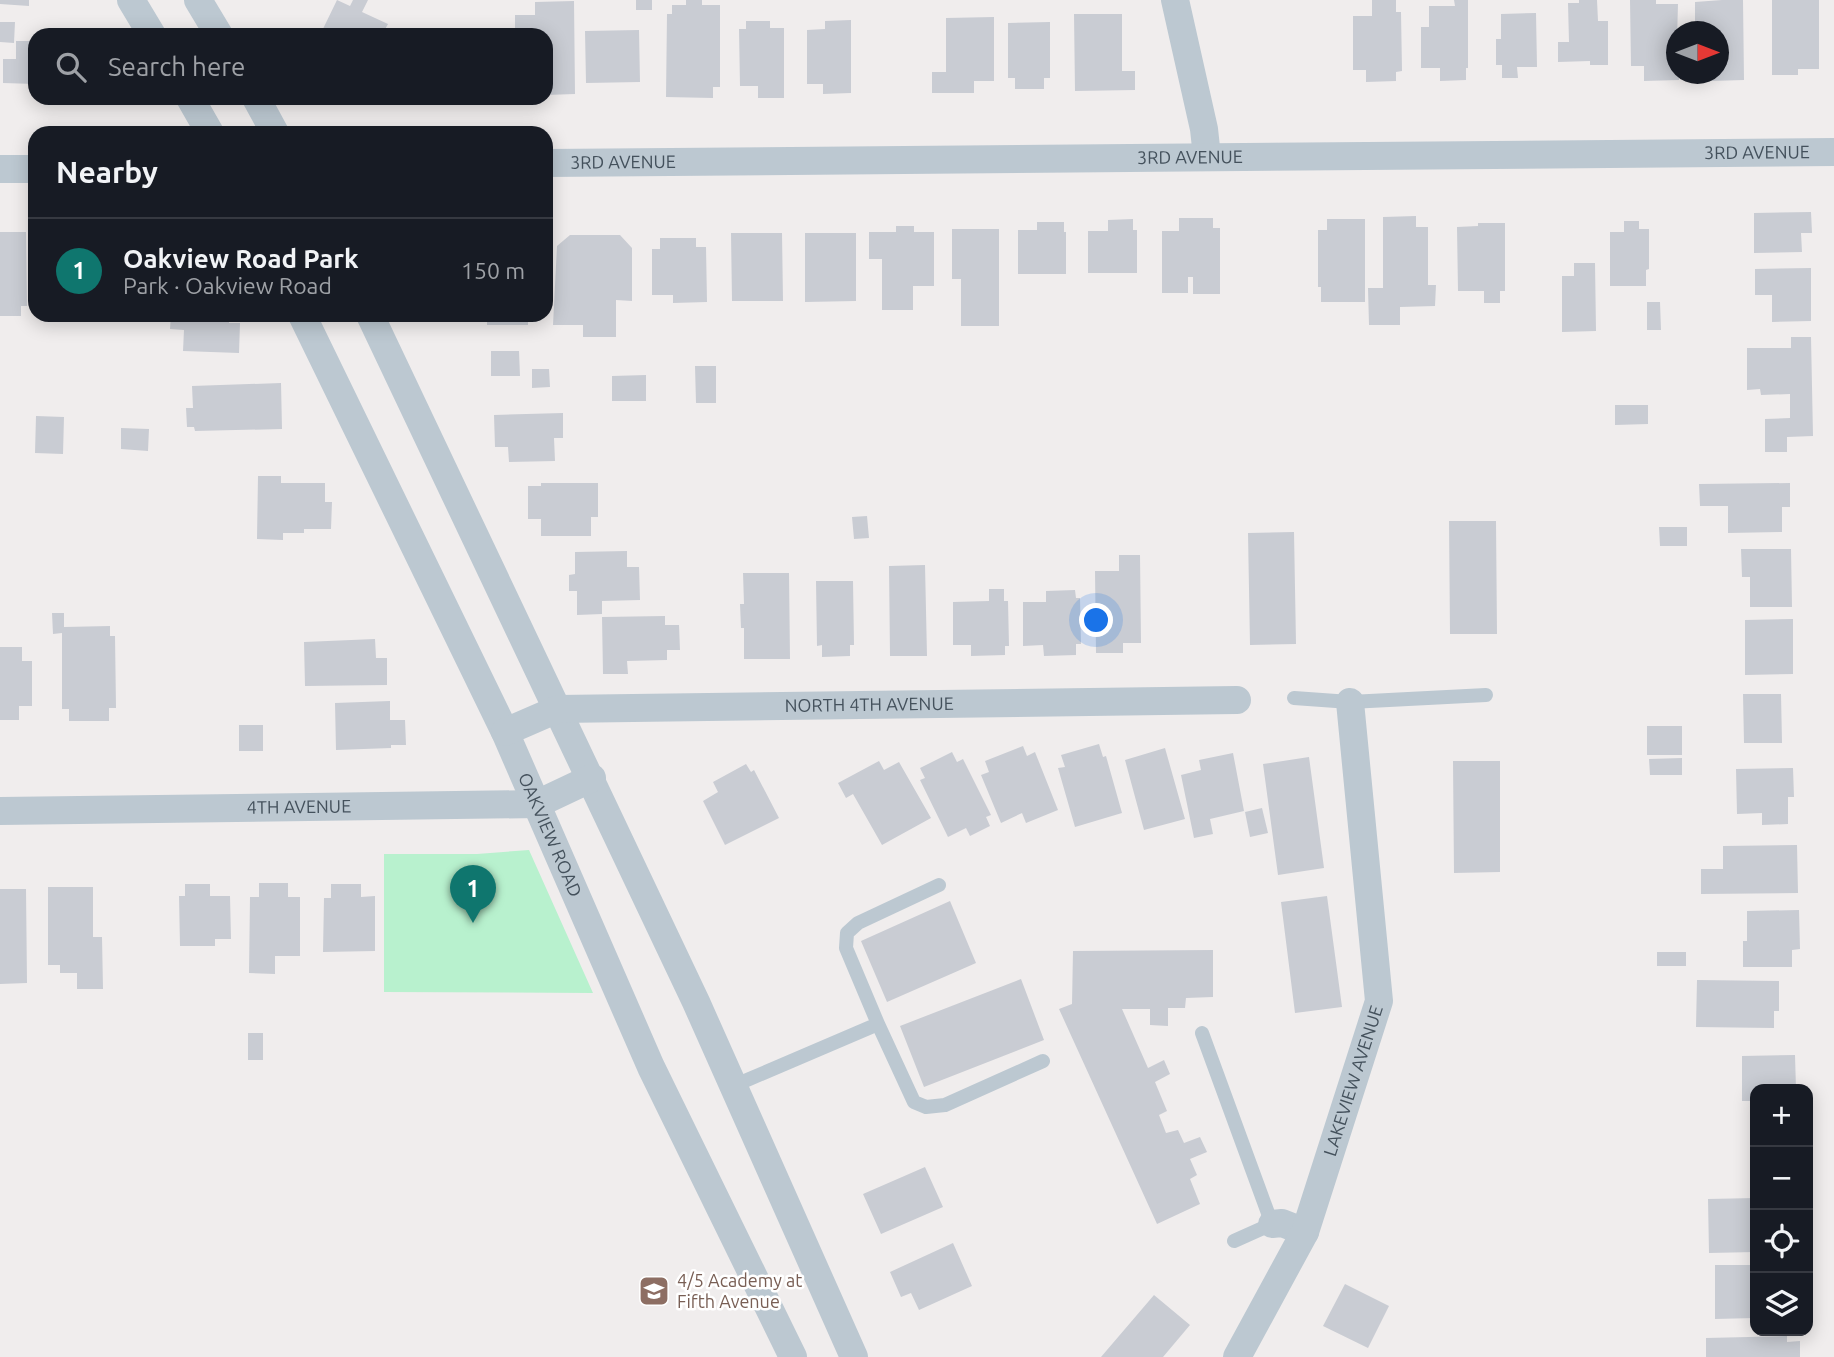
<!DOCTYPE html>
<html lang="en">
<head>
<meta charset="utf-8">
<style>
	:root { --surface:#171b24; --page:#20242c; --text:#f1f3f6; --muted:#9ea1a6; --line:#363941; --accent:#0f766e }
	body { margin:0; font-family:Ubuntu,sans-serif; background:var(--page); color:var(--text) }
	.controls { position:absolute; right:21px; bottom:21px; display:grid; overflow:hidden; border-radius:14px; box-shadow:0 4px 18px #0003 }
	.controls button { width:63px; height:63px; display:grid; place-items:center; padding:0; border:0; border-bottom:2px solid var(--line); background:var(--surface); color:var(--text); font:35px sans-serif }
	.compass { position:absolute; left:1666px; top:21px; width:63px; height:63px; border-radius:50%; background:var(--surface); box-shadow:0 4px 18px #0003; rotate:90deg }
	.you { position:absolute; left:1097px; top:621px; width:24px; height:24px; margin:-18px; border:5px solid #fff; border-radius:50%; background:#1a73e8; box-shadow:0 0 0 10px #1a73e833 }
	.badge { display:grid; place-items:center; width:46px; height:46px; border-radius:50%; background:var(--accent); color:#fff; font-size:23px; font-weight:700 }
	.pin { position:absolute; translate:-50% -58px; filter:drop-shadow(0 2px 4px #0008) }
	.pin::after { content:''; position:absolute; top:37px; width:24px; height:21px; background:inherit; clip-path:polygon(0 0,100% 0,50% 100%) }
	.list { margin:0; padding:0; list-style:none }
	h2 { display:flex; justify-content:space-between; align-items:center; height:91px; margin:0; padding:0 28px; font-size:30px }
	h2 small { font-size:23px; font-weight:400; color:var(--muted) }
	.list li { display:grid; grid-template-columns:46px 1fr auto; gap:21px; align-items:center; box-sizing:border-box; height:105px; padding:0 28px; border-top:2px solid var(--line) }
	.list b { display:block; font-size:26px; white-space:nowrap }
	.list p { margin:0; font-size:23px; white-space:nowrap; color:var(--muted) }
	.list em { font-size:23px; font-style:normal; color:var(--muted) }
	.icon { flex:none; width:38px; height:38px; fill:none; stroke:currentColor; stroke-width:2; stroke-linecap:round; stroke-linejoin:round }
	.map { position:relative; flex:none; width:1834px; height:1357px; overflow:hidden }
	.search { position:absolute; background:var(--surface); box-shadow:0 4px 18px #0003; left:28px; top:28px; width:525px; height:77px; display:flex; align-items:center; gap:18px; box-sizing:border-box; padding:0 24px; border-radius:21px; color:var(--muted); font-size:26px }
	.panel { position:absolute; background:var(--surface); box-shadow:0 4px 18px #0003; left:28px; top:126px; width:525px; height:196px; border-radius:21px }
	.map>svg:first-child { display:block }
	.green { fill:#b8f1ce }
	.building { fill:#c9ccd3 }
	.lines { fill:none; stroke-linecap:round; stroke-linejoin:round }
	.lane { stroke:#bcc8d1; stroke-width:14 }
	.street { stroke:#bcc8d1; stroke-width:28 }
	.labels { text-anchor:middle; stroke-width:5; stroke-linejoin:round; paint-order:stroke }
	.street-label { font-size:18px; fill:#44515c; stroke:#fff }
	.education-label { font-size:18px; fill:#785e54; stroke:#fff; text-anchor:start }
</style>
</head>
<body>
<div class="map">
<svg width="1834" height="1357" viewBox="0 0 1834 1357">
	<rect width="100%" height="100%" fill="#f0eded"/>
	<path class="green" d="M 529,850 L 593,993 L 384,992 L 384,854 L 477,854 Z"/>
	<path class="building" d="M 0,0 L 29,0 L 29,6 L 0,4 Z
		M 337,0 L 350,6 L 353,0 L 368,0 L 362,12 L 388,24 L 382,35 L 325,35 L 321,33 Z
		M 636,0 L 652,0 L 652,10 L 636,10 Z
		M 686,0 L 702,0 L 702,5 L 720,5 L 720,87 L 713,87 L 713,98 L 666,97 L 667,14 L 672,14 L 672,5 L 686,5 Z
		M 1372,0 L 1396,0 L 1396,12 L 1401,12 L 1402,71 L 1396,72 L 1396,81 L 1366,82 L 1366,70 L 1353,70 L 1353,16 L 1372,16 Z
		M 1454,0 L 1468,0 L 1468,68 L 1466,68 L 1466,80 L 1440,81 L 1440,68 L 1421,68 L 1421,27 L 1429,27 L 1429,6 L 1455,6 Z
		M 1579,0 L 1597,0 L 1598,21 L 1608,21 L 1608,65 L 1590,65 L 1590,61 L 1558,62 L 1558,42 L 1569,42 L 1568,3 L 1579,3 Z
		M 1630,0 L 1656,0 L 1656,4 L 1678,4 L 1676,74 L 1679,74 L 1679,80 L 1644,81 L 1644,66 L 1631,66 Z
		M 1722,0 L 1743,0 L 1744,80 L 1711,81 L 1711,74 L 1718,74 L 1718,32 L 1695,32 L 1695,2 Z
		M 1772,0 L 1819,0 L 1819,69 L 1798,69 L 1798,75 L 1772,75 Z
		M 574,1 L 575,94 L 546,95 L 546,35 L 515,35 L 515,15 L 535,15 L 535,2 Z
		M 1536,13 L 1537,67 L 1517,67 L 1518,78 L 1502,78 L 1502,65 L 1496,65 L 1496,39 L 1501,39 L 1501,14 Z
		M 1074,14 L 1122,14 L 1122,71 L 1135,71 L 1135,90 L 1075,91 Z
		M 994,17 L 994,81 L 974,81 L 974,93 L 932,93 L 932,72 L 946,72 L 946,18 Z
		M 851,20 L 851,93 L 823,94 L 823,84 L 807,84 L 807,30 L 825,29 L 825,21 Z
		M 746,21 L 770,21 L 770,28 L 784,28 L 784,98 L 758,98 L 758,86 L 740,86 L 739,29 L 746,29 Z
		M 0,22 L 15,22 L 14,43 L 0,42 Z
		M 1050,22 L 1050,78 L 1044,78 L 1044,89 L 1015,89 L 1015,78 L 1008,78 L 1008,23 Z
		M 639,30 L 640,82 L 586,83 L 585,31 Z
		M 16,41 L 35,41 L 35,84 L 3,83 L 3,59 L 16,59 Z
		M 1811,212 L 1812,233 L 1801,233 L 1802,252 L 1754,253 L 1754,213 Z
		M 1416,216 L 1416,227 L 1428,227 L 1428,285 L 1436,285 L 1435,306 L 1400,307 L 1400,325 L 1369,325 L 1368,288 L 1383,288 L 1383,217 Z
		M 1179,218 L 1213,218 L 1213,228 L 1220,228 L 1220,294 L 1193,294 L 1193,277 L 1188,277 L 1188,293 L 1162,293 L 1162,231 L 1179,231 Z
		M 1133,219 L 1133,230 L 1137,230 L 1137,273 L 1088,273 L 1088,231 L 1108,231 L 1108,220 Z
		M 1327,219 L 1365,219 L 1365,302 L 1321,302 L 1321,287 L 1318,287 L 1318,230 L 1327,230 Z
		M 1624,221 L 1639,221 L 1639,229 L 1649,229 L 1649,269 L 1646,270 L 1646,286 L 1610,286 L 1610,232 L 1624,232 Z
		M 1037,222 L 1064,222 L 1064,232 L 1066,232 L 1066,274 L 1018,274 L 1018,230 L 1037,230 Z
		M 1478,223 L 1505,223 L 1505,291 L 1500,291 L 1500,303 L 1484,303 L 1484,291 L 1458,291 L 1457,227 L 1478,226 Z
		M 896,226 L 914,226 L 914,232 L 934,232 L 934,286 L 913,286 L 913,310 L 882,310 L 882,259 L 869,259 L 869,232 L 896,232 Z
		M 952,229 L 999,229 L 999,326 L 961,326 L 961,279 L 952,279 Z
		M 0,232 L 26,232 L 27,306 L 21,306 L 21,316 L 0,316 Z
		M 731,233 L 782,233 L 783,301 L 732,301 Z
		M 805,233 L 856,233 L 856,301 L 805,302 Z
		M 570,235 L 620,235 L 632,248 L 632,301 L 616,300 L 616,337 L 583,337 L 583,325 L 553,325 L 557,246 Z
		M 660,238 L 696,238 L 696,247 L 706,247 L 707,302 L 673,303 L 673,295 L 652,295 L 652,249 L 660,249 Z
		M 1574,263 L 1595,263 L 1596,331 L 1562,332 L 1562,276 L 1574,276 Z
		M 1811,268 L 1811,321 L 1772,322 L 1772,295 L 1755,295 L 1755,269 Z
		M 1647,302 L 1660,302 L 1661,330 L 1647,330 Z
		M 171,315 L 229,315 L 229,323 L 240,323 L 239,353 L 183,351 L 184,330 L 170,329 Z
		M 487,315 L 528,315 L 528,325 L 487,325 Z
		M 1791,337 L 1811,337 L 1813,436 L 1787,437 L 1787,452 L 1765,452 L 1765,419 L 1790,418 L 1790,394 L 1761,395 L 1760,389 L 1747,390 L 1747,348 L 1791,348 Z
		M 491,351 L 519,351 L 520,376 L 491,376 Z
		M 695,366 L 716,366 L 716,403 L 696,403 Z
		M 532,369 L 549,369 L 550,387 L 532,388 Z
		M 646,375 L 646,401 L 612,401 L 612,376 Z
		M 281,383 L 282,429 L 195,431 L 194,427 L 187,427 L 186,408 L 193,408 L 192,386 Z
		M 1615,405 L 1648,405 L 1648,424 L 1615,425 Z
		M 563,413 L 563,438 L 554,438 L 555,461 L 509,462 L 508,447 L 495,447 L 494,415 Z
		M 36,416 L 64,417 L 63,454 L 35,453 Z
		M 121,428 L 149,429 L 148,451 L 121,449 Z
		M 258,476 L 281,476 L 281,483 L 325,483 L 325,502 L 332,502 L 331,529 L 304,529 L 304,533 L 283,533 L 283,540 L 257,539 Z
		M 541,483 L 598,483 L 598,517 L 591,517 L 591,536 L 541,536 L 541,519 L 528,519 L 528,486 L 541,486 Z
		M 1790,483 L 1790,507 L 1782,507 L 1782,532 L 1728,533 L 1728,506 L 1700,506 L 1699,484 Z
		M 867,516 L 869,538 L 854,539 L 852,517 Z
		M 1449,521 L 1496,521 L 1497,634 L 1450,634 Z
		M 1659,527 L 1687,527 L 1687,546 L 1660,546 Z
		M 1294,532 L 1296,644 L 1250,645 L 1248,533 Z
		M 1741,549 L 1791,549 L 1792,607 L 1750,607 L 1750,577 L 1742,577 Z
		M 627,551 L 627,567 L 639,567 L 640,600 L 602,601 L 602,614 L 577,615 L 577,591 L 569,591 L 569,575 L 575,574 L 575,552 Z
		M 1119,555 L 1140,555 L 1141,643 L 1123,643 L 1123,653 L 1096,653 L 1095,571 L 1119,571 Z
		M 925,565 L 927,656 L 890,656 L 889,566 Z
		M 743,573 L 789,573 L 790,659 L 744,659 L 744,628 L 741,628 L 740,604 L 744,604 Z
		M 816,581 L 853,581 L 854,645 L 850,645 L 850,656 L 822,657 L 822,645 L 817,646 Z
		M 989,589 L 1004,589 L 1004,601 L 1008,601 L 1009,646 L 1005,646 L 1005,655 L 971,656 L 971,645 L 953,645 L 953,602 L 989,601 Z
		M 1075,590 L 1076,598 L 1080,598 L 1081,644 L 1076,644 L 1076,655 L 1044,656 L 1043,645 L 1023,646 L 1023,602 L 1046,602 L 1046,591 Z
		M 52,613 L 64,613 L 64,627 L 110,626 L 110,636 L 115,636 L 116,708 L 109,708 L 109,721 L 69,721 L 69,709 L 62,709 L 62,633 L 53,634 Z
		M 665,616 L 665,625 L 679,625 L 680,650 L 667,650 L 667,660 L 627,661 L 628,674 L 603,674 L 602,617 Z
		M 1793,619 L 1793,674 L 1745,675 L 1745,620 Z
		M 375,639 L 376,658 L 387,658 L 387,685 L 305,686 L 304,642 Z
		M 0,647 L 22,647 L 22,661 L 32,661 L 32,706 L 19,706 L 19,720 L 0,720 Z
		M 1743,694 L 1781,694 L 1782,743 L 1744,743 Z
		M 390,701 L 390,720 L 405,720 L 406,745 L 391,745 L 391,748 L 336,750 L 335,703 Z
		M 239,725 L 263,725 L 263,751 L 239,751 Z
		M 1647,726 L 1682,726 L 1682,755 L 1647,755 Z
		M 1099,744 L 1103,757 L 1106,756 L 1122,813 L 1075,827 L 1058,768 L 1065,767 L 1061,755 Z
		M 1023,746 L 1027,756 L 1035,752 L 1058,810 L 1026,823 L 1022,813 L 1001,823 L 981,775 L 989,772 L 985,761 Z
		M 1165,748 L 1185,819 L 1144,830 L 1125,760 Z
		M 952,752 L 957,762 L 963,759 L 991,815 L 986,817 L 990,826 L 970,836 L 966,828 L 948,837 L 920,780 L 925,778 L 920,768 Z
		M 1233,753 L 1244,811 L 1210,819 L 1213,834 L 1194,838 L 1181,775 L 1201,770 L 1199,760 Z
		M 1309,757 L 1324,868 L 1278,875 L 1263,764 Z
		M 1682,758 L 1682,775 L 1650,775 L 1649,759 Z
		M 879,761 L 884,770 L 899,762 L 931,818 L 882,845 L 853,794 L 846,798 L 838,783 Z
		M 1453,761 L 1500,761 L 1500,872 L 1454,873 Z
		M 746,764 L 751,772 L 754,770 L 779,818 L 725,845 L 703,801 L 718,792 L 713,782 Z
		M 1793,768 L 1794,797 L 1788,797 L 1788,824 L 1762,825 L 1762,813 L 1737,814 L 1736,769 Z
		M 1262,808 L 1268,833 L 1250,837 L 1245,812 Z
		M 1797,845 L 1798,893 L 1701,894 L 1701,869 L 1723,869 L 1723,846 Z
		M 259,883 L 288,883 L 288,897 L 300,897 L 300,956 L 275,956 L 275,974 L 249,973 L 250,897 L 259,897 Z
		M 185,884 L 210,884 L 210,896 L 230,896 L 231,939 L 215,939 L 215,946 L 180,946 L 179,896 L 185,896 Z
		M 331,884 L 361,884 L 361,897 L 375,896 L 375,951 L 323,952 L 324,898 L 331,898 Z
		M 48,887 L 93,887 L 93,937 L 102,937 L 103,989 L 77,989 L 77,973 L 60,973 L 60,965 L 48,965 Z
		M 0,889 L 26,889 L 27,983 L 0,984 Z
		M 1327,896 L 1342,1007 L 1295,1013 L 1281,902 Z
		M 950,901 L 976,963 L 887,1002 L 861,941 Z
		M 1799,910 L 1800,949 L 1792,950 L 1792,967 L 1743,967 L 1743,941 L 1747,941 L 1747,911 Z
		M 1213,950 L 1213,997 L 1186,998 L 1185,1008 L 1168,1008 L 1168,1026 L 1150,1025 L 1150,1009 L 1122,1009 L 1148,1068 L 1164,1060 L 1170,1074 L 1155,1082 L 1167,1111 L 1159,1115 L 1166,1133 L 1178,1130 L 1184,1143 L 1200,1137 L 1207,1152 L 1190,1159 L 1197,1175 L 1190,1179 L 1200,1204 L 1157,1224 L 1059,1009 L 1072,1004 L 1073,951 Z
		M 1657,952 L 1686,952 L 1686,966 L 1657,966 Z
		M 1021,979 L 1044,1040 L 924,1087 L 900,1026 Z
		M 1697,980 L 1779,981 L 1779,1011 L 1774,1011 L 1774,1028 L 1696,1027 Z
		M 248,1033 L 263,1033 L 263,1060 L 248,1060 Z
		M 1795,1055 L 1796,1089 L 1755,1089 L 1755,1101 L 1742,1101 L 1742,1056 Z
		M 925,1167 L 943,1207 L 881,1234 L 863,1194 Z
		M 1755,1198 L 1755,1252 L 1709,1253 L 1708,1199 Z
		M 953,1243 L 972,1286 L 919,1310 L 911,1293 L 901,1297 L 890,1272 Z
		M 1715,1265 L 1755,1265 L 1755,1318 L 1715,1319 Z
		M 1345,1284 L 1389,1306 L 1368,1348 L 1323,1326 Z
		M 1154,1295 L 1190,1325 L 1163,1357 L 1101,1357 Z
		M 1787,1336 L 1787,1342 L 1800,1341 L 1800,1357 L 1706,1357 L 1706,1338 Z"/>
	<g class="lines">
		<path class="lane" d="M 1294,698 L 1350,702 L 1486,695
			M 878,1024 L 846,948 L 847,933 L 858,923 L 939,885
			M 1202,1033 L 1272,1224 L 1234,1241
			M 733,1086 L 878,1024 L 914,1102 L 926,1107 L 945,1105 L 1043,1061"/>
		<g class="street">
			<path d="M 131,0 L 152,35"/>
			<path d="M 198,0 L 219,35"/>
			<path d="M 1175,0 L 1204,129 L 1207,157"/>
			<path d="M 190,98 L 210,133"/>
			<path d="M 256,98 L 275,133"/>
			<path id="s1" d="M 546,163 L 1834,152"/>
			<path d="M 0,169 L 35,169"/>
			<path id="s2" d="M 302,315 L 505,732 L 651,1067 L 793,1357"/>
			<path d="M 370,315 L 696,1002 L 854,1357"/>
			<path id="s3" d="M 505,732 L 558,709 L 1237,700"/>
			<path id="s4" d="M 0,811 L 537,804 L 592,778"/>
			<path d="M 1272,1224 L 1282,1223 L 1305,1232"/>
			<path id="s5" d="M 1237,1357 L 1305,1232 L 1379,1001 L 1350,702"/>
		</g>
	</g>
	<defs>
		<g id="school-square" transform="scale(1.575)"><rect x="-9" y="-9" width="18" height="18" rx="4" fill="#8d6e63" stroke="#fff"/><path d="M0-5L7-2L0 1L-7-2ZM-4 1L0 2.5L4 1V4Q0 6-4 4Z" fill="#fff"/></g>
	</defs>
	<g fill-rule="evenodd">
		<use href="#school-square" x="654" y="1291"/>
	</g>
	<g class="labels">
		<g class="street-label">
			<text dy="6" stroke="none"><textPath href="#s1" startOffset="1211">3RD AVENUE</textPath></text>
			<text dy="6" stroke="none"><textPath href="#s1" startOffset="644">3RD AVENUE</textPath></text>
			<text dy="6" stroke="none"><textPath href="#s1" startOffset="77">3RD AVENUE</textPath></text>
			<text dy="6" stroke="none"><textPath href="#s3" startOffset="369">NORTH 4TH AVENUE</textPath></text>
			<text dy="6" stroke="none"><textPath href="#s4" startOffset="299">4TH AVENUE</textPath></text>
			<text dy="6" stroke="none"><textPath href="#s2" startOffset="576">OAKVIEW ROAD</textPath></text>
			<text dy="6" stroke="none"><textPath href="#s5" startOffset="301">LAKEVIEW AVENUE</textPath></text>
		</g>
		<g class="education-label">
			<text x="677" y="1287">4/5 Academy at<tspan x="677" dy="21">Fifth Avenue</tspan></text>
		</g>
	</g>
</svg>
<div class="controls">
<button>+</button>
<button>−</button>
<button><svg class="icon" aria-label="locate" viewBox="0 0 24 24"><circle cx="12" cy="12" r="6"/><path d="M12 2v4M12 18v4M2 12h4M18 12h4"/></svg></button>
<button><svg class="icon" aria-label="layers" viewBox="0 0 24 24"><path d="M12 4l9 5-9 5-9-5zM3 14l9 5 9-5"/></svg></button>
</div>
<svg class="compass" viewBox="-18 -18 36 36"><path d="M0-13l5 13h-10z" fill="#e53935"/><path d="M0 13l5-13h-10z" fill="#9ea1a6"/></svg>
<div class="you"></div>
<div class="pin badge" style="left:473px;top:923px">1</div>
<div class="search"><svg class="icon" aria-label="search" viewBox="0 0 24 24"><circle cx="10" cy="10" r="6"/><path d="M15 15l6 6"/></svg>Search here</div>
<section class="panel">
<h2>Nearby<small></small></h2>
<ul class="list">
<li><span class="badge">1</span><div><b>Oakview Road Park</b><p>Park · Oakview Road</p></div><em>150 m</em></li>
</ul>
</section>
</div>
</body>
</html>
